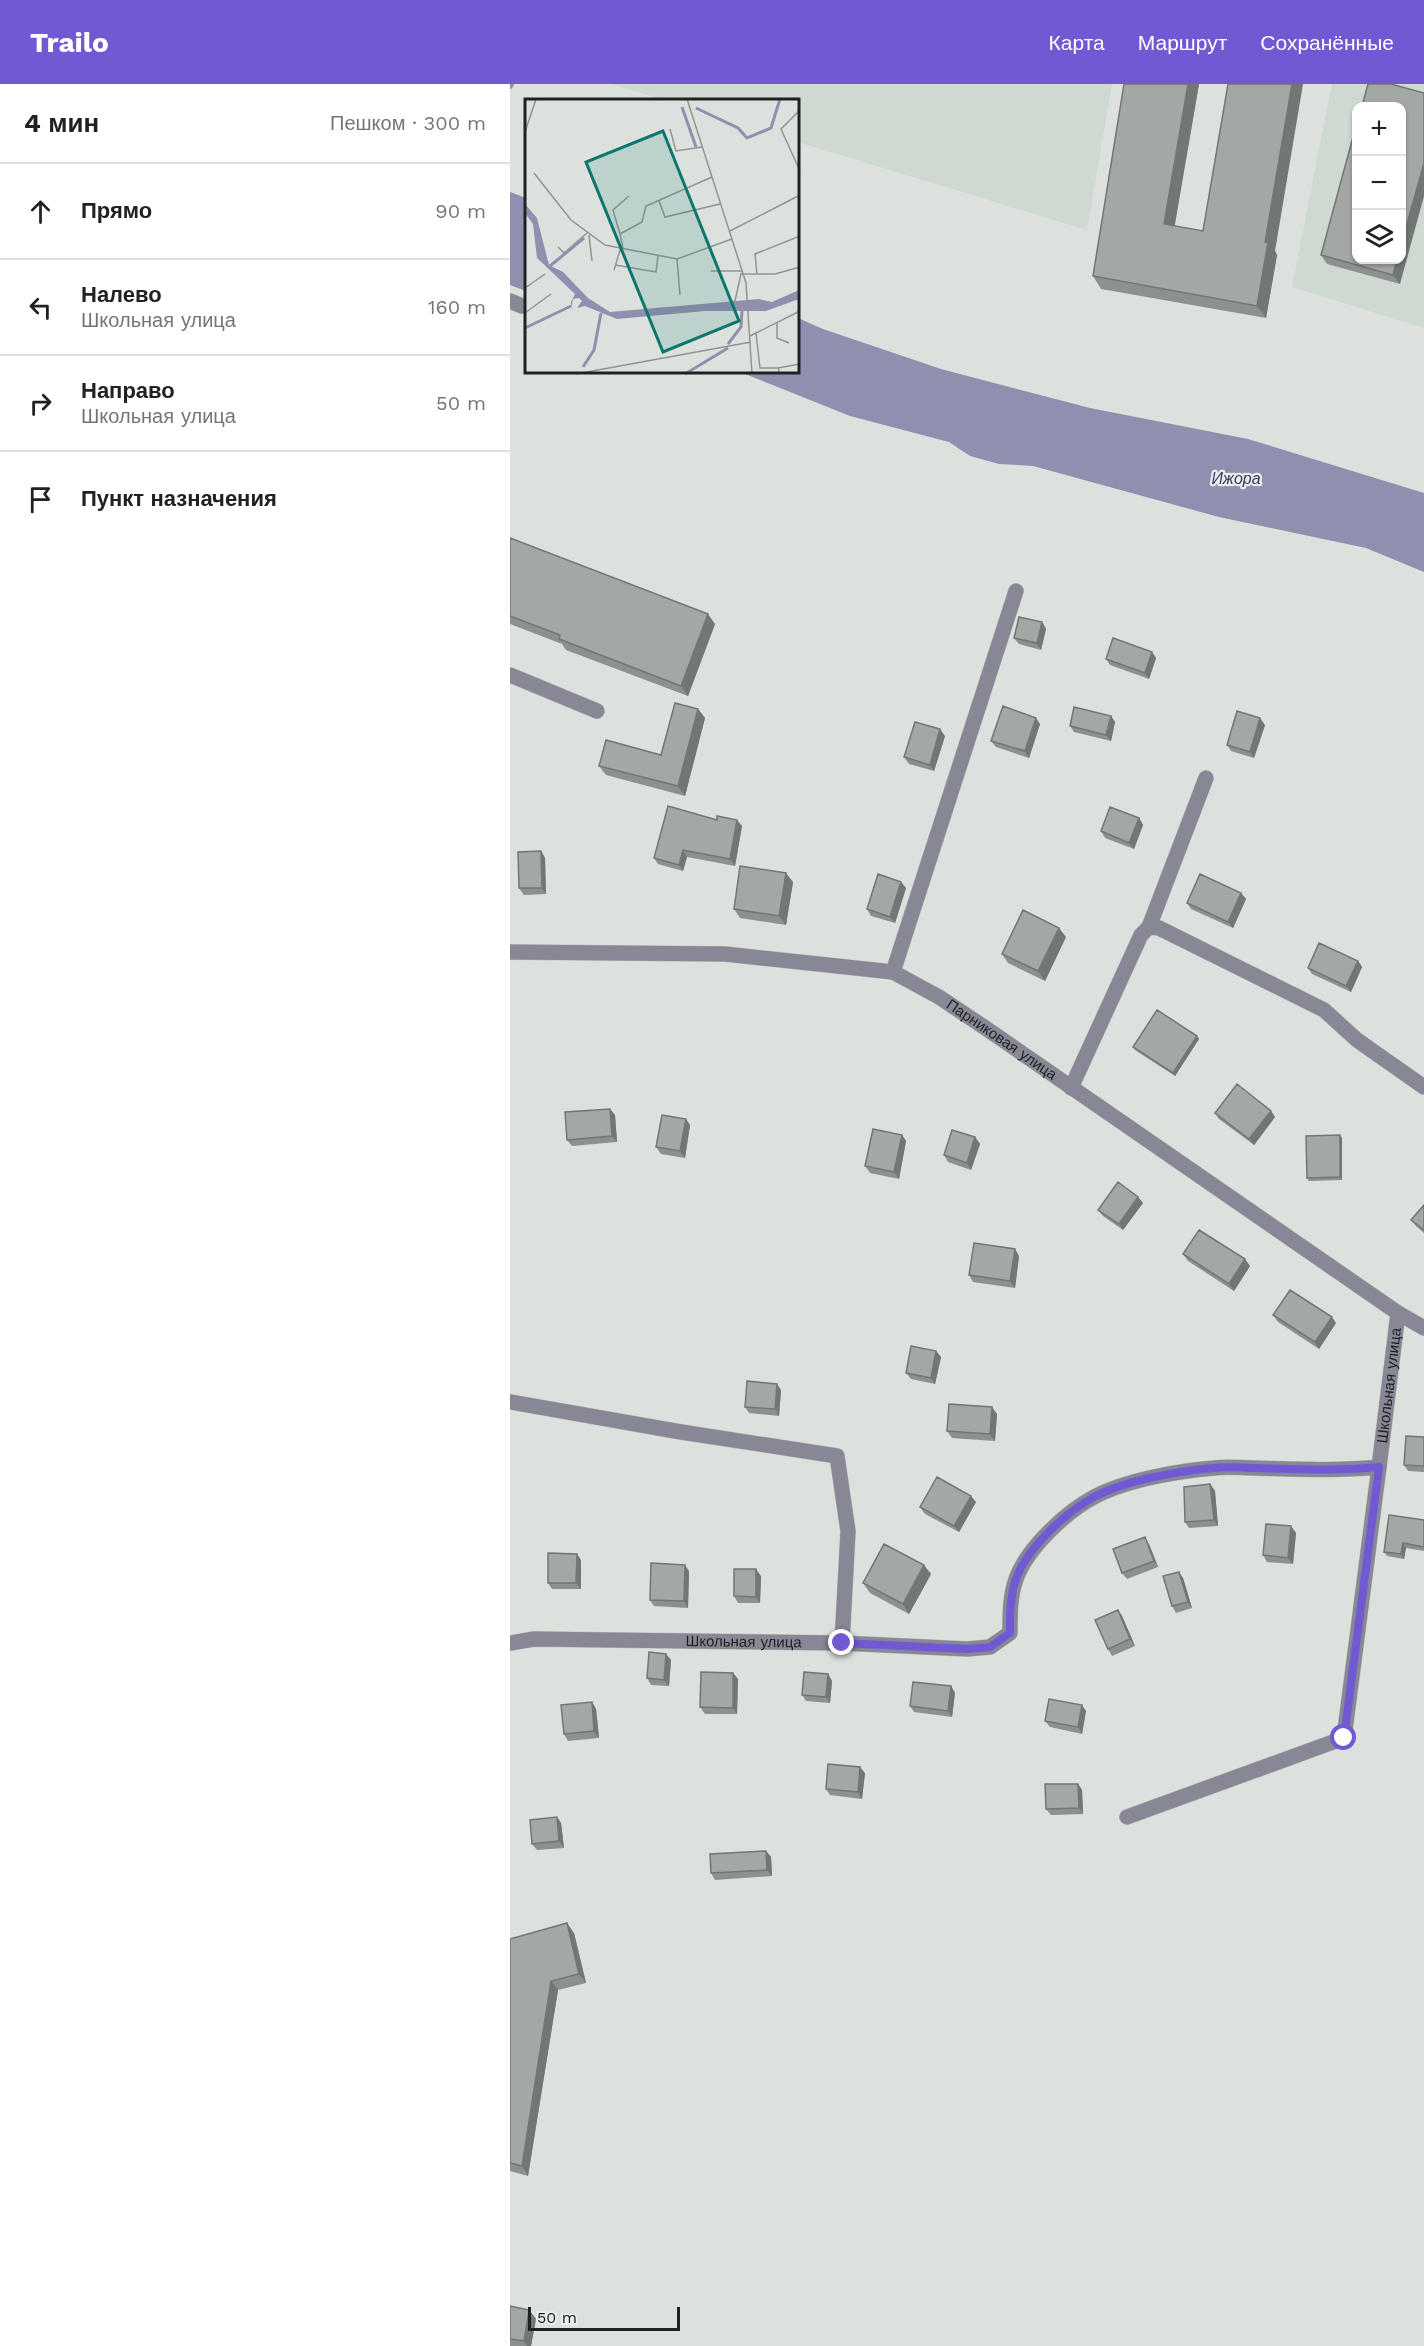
<!DOCTYPE html>
<html lang="ru">
<head>
<meta charset="utf-8">
<style>
	:root { --surface:#fff; --page:#f2f2f2; --text:#202124; --muted:#757577; --line:#e0e0e0; --accent:#7159d3 }
	body { margin:0; font-family:"Work Sans",sans-serif; background:var(--page); color:var(--text) }
	.controls { position:absolute; right:18px; top:18px; display:grid; overflow:hidden; border-radius:12px; box-shadow:0 2px 4px #0004 }
	.controls button { width:54px; height:54px; display:grid; place-items:center; padding:0; border:0; border-bottom:2px solid var(--line); background:var(--surface); color:var(--text); font:30px sans-serif }
	.scale { position:absolute; left:18px; bottom:15px; width:152px; box-sizing:border-box; padding-left:6px; border:3px solid #202221; border-top:0; font-size:16px; line-height:21px; white-space:nowrap; color:#202221; -webkit-text-stroke:4px #e9eeeb; paint-order:stroke }
	.stop { position:absolute; width:18px; height:18px; margin:-14px; border:4px solid #7159d3; border-radius:50%; background:#fff }
	.stop.end { background:#7159d3; border-color:#fff; box-shadow:0 2px 6px #0008 }
	.list { margin:0; padding:0; list-style:none }
	h2 { display:flex; justify-content:space-between; align-items:center; height:78px; margin:0; padding:0 24px; font-size:26px }
	h2 small { font-size:20px; font-weight:400; color:var(--muted) }
	.list li { display:grid; grid-template-columns:39px 1fr auto; gap:18px; align-items:center; box-sizing:border-box; height:96px; padding:0 24px; border-top:2px solid var(--line) }
	.list b { display:block; font-size:22px; white-space:nowrap }
	.list p { margin:0; font-size:20px; white-space:nowrap; color:var(--muted) }
	.list em { font-size:20px; font-style:normal; color:var(--muted) }
	.icon { flex:none; width:33px; height:33px; fill:none; stroke:currentColor; stroke-width:2; stroke-linecap:round; stroke-linejoin:round }
	.map { position:relative; flex:none; width:914px; height:2262px; overflow:hidden }
	header { display:flex; align-items:center; gap:36px; box-sizing:border-box; height:84px; padding:0 30px; background:var(--accent); color:#fff }
	header strong { font-size:28px }
	nav { display:flex; gap:33px; margin-inline-start:auto; font-size:21px }
	main { display:flex }
	aside { flex:1; background:var(--surface) }
	.map>svg:first-child { display:block }
	.built { fill:#cdd9d1; fill-rule:evenodd }
	.water { fill:#918fb0 }
	.lines { fill:none; stroke-linecap:round; stroke-linejoin:round }
	.stream { stroke:#918fb0; stroke-width:6 }
	.minor-casing { stroke:#babfbc; stroke-width:16 }
	.minor { stroke:#888796; stroke-width:15 }
	.wall { fill:#8c908e }
	.shaded-wall { fill:#727674 }
	.building { fill:#a3a8a5; stroke:#727674; stroke-width:1.5 }
	.route { stroke:#7159d3; stroke-width:8 }
	.labels { text-anchor:middle; stroke-width:4.5; stroke-linejoin:round; paint-order:stroke }
	.street-label { font-size:15px; fill:#202221; stroke:#e9eeeb }
	.water-label { font-size:16px; font-style:italic; fill:#3d3766; stroke:#e9eeeb }
	.inset-river { fill:none; stroke:#918fb0; stroke-width:3 }
	.inset-road { fill:none; stroke:#919592; stroke-width:1.5 }
	.view { fill:#0f766e; fill-opacity:0.15; stroke:#0f766e; stroke-width:3 }
	.inset-edge { fill:none; stroke:#202221; stroke-width:3 }
</style>
</head>
<body>
<header>
<strong>Trailo</strong>
<nav><a>Карта</a><a>Маршрут</a><a>Сохранённые</a></nav>
</header>
<main>
<aside>
<h2>4 мин<small>Пешком · 300 m</small></h2>
<ul class="list">
<li><svg class="icon" aria-label="ahead" viewBox="0 0 24 24"><path d="M12 20V5M6 11l6-6 6 6"/></svg><div><b>Прямо</b></div><em>90 m</em></li>
<li><svg class="icon" aria-label="left" viewBox="0 0 24 24"><path d="M17 20v-9H6M10 6l-5 5 5 5"/></svg><div><b>Налево</b><p>Школьная улица</p></div><em>160 m</em></li>
<li><svg class="icon" aria-label="right" viewBox="0 0 24 24"><path d="M7 20v-9h11M14 6l5 5-5 5"/></svg><div><b>Направо</b><p>Школьная улица</p></div><em>50 m</em></li>
<li><svg class="icon" aria-label="arrive" viewBox="0 0 24 24"><path d="M6 21V4h12l-3 4 3 4H6"/></svg><div><b>Пункт назначения</b></div></li>
</ul>
</aside>
<div class="map">
<svg width="914" height="2262" viewBox="0 0 914 2262">
	<rect width="100%" height="100%" fill="#dce1de"/>
	<path class="built" d="M 101,0 L 602,0 L 577,146 L 288,58 L 288,16 L 155,16 Z
		M 822,0 L 914,0 L 914,244 L 782,203 ZM 846,22 L 892,22 L 892,176 L 846,176 Z"/>
	<path class="water" d="M 0,108 L 16,114 L 16,207 L 0,201 Z
		M 288,234 L 313,245 L 431,285 L 580,324 L 738,355 L 914,409 L 914,488 L 856,464 L 709,433 L 523,382 L 489,380 L 460,372 L 439,358 L 340,332 L 230,288 L 288,288 Z"/>
	<g class="lines">
		<path class="stream" d="M 0,2 L 1,0"/>
		<g class="minor-casing">
			<g id="minor">
				<path d="M 0,217 L 12,222"/>
				<path d="M 0,591 L 87,627"/>
				<path d="M 639,843 L 696,694"/>
				<path id="s1" d="M 0,868 L 215,870 L 383,888 L 429,913 L 474,943 L 888,1229 L 914,1244"/>
				<path d="M 383,888 L 506,507"/>
				<path d="M 561,1004 L 631,851 L 639,843 L 649,844 L 814,926 L 847,956 L 914,1003"/>
				<path d="M 0,1318 L 171,1348 L 327,1372 L 338,1447 L 332,1559"/>
				<path id="s2" d="M 0,1559 L 24,1555 L 332,1559 L 457,1565 L 480,1563 L 500,1549 C 500,1530 500,1512 506,1495 C 517,1464 556,1428 584,1413 C 616,1396 668,1387 704,1384 C 717,1382 732,1384 745,1384 C 786,1385 828,1387 869,1383 L 888,1229"/>
				<path d="M 617,1733 L 834,1654 L 869,1383"/>
			</g>
		</g>
		<use href="#minor" class="minor"/>
	</g>
	<path class="wall" d="M 614,0 L 689,0 L 664,142 L 765,167 L 767,171 L 756,234 L 591,205 L 583,192 Z
		M 811,171 L 891,176 L 890,200 L 817,180 Z
		M 0,454 L 205,540 L 178,612 L 56,566 L 52,560 L 0,540 Z
		M 532,538 L 536,545 L 531,566 L 509,560 L 504,554 Z
		M 642,568 L 646,574 L 639,595 L 600,581 L 596,575 Z
		M 188,625 L 195,634 L 175,712 L 96,691 L 89,682 L 151,671 Z
		M 601,632 L 605,638 L 601,657 L 564,648 L 560,642 Z
		M 530,640 L 519,674 L 486,663 L 481,657 Z
		M 755,641 L 744,674 L 721,667 L 717,661 Z
		M 435,652 L 424,687 L 399,680 L 394,673 Z
		M 629,734 L 633,741 L 624,765 L 595,754 L 591,747 Z
		M 207,736 L 232,742 L 225,782 L 177,773 L 173,787 L 148,780 L 144,774 Z
		M 31,767 L 35,774 L 36,810 L 14,811 L 9,804 Z
		M 283,798 L 276,841 L 230,834 L 224,825 Z
		M 391,798 L 396,804 L 385,839 L 361,832 L 357,825 Z
		M 731,809 L 736,815 L 723,844 L 681,825 L 677,819 Z
		M 556,853 L 535,897 L 498,879 L 492,870 Z
		M 848,877 L 852,883 L 841,908 L 802,890 L 798,884 Z
		M 687,952 L 689,955 L 665,992 L 625,966 L 623,963 Z
		M 100,1025 L 105,1031 L 107,1058 L 62,1062 L 57,1056 Z
		M 761,1027 L 765,1033 L 744,1061 L 709,1035 L 705,1029 Z
		M 180,1041 L 175,1074 L 151,1070 L 146,1063 Z
		M 392,1051 L 396,1057 L 389,1095 L 360,1089 L 355,1082 Z
		M 465,1053 L 470,1060 L 461,1086 L 438,1078 L 434,1071 Z
		M 832,1054 L 832,1096 L 799,1097 L 797,1094 Z
		M 628,1113 L 633,1119 L 613,1146 L 593,1132 L 588,1126 Z
		M 914,1121 L 914,1149 L 906,1142 L 901,1136 Z
		M 505,1165 L 509,1172 L 505,1204 L 463,1198 L 459,1191 Z
		M 673,1170 L 740,1182 L 724,1207 L 678,1177 Z
		M 763,1231 L 826,1239 L 809,1265 L 768,1238 Z
		M 426,1267 L 431,1273 L 425,1300 L 401,1295 L 396,1289 Z
		M 271,1306 L 269,1332 L 239,1329 L 235,1323 Z
		M 487,1330 L 485,1357 L 442,1354 L 437,1347 Z
		M 914,1353 L 914,1388 L 898,1387 L 894,1381 Z
		M 700,1400 L 705,1407 L 708,1442 L 679,1444 L 675,1438 Z
		M 466,1418 L 449,1448 L 415,1430 L 410,1423 Z
		M 914,1436 L 914,1467 L 896,1464 L 894,1475 L 877,1472 L 874,1468 Z
		M 786,1449 L 783,1480 L 757,1478 L 753,1471 Z
		M 639,1460 L 648,1483 L 617,1495 L 612,1489 Z
		M 71,1476 L 71,1505 L 42,1505 L 38,1499 Z
		M 179,1487 L 178,1524 L 144,1522 L 140,1516 Z
		M 421,1490 L 399,1530 L 360,1509 L 353,1499 Z
		M 251,1492 L 250,1519 L 228,1519 L 224,1512 Z
		M 673,1494 L 682,1524 L 666,1529 L 662,1522 Z
		M 608,1526 L 612,1532 L 625,1562 L 602,1572 L 598,1565 Z
		M 156,1570 L 161,1576 L 159,1602 L 141,1601 L 137,1594 Z
		M 223,1589 L 228,1595 L 227,1630 L 195,1630 L 190,1623 Z
		M 318,1590 L 322,1597 L 320,1619 L 296,1617 L 292,1611 Z
		M 441,1602 L 445,1609 L 442,1633 L 404,1628 L 400,1622 Z
		M 82,1618 L 86,1625 L 89,1654 L 58,1657 L 54,1650 Z
		M 576,1627 L 572,1650 L 540,1643 L 535,1637 Z
		M 355,1689 L 352,1715 L 320,1711 L 316,1705 Z
		M 568,1700 L 572,1706 L 573,1730 L 541,1731 L 536,1725 Z
		M 47,1733 L 51,1739 L 54,1764 L 27,1766 L 22,1760 Z
		M 256,1767 L 261,1773 L 262,1792 L 205,1796 L 201,1789 Z
		M 64,1849 L 76,1899 L 48,1906 L 18,2092 L 0,2087 L 0,1855 Z
		M 0,2222 L 19,2226 L 26,2235 L 21,2262 L 0,2262 Z"/>
	<path class="shaded-wall" d="M 678,0 L 689,0 L 663,152 L 654,140 Z
		M 782,0 L 793,0 L 765,167 L 767,171 L 756,234 L 747,222 L 755,158 Z
		M 914,79 L 914,112 L 890,200 L 883,191 L 887,176 L 891,176 L 891,161 Z
		M 198,530 L 205,540 L 178,612 L 171,602 Z
		M 532,538 L 536,545 L 531,566 L 527,559 Z
		M 642,568 L 646,574 L 639,595 L 635,589 Z
		M 188,625 L 195,634 L 175,712 L 168,702 Z
		M 601,632 L 605,638 L 601,657 L 596,651 Z
		M 526,634 L 530,640 L 519,674 L 515,667 Z
		M 750,634 L 755,641 L 744,674 L 740,668 Z
		M 430,645 L 435,652 L 424,687 L 420,681 Z
		M 629,734 L 633,741 L 624,765 L 619,759 Z
		M 227,736 L 232,742 L 225,782 L 220,775 Z
		M 173,766 L 177,773 L 173,787 L 169,781 Z
		M 31,767 L 35,774 L 36,810 L 32,804 Z
		M 276,789 L 283,798 L 276,841 L 269,832 Z
		M 391,798 L 396,804 L 385,839 L 380,833 Z
		M 731,809 L 736,815 L 723,844 L 718,838 Z
		M 549,844 L 556,853 L 535,897 L 528,887 Z
		M 848,877 L 852,883 L 841,908 L 836,902 Z
		M 687,952 L 689,955 L 665,992 L 663,989 Z
		M 100,1025 L 105,1031 L 107,1058 L 102,1052 Z
		M 761,1027 L 765,1033 L 744,1061 L 739,1055 Z
		M 176,1035 L 180,1041 L 175,1074 L 170,1067 Z
		M 392,1051 L 396,1057 L 389,1095 L 384,1088 Z
		M 830,1051 L 832,1054 L 832,1096 L 830,1093 Z
		M 465,1053 L 470,1060 L 461,1086 L 457,1079 Z
		M 628,1113 L 633,1119 L 613,1146 L 609,1140 Z
		M 505,1165 L 509,1172 L 505,1204 L 500,1197 Z
		M 735,1175 L 740,1182 L 724,1207 L 719,1200 Z
		M 822,1233 L 826,1239 L 809,1265 L 805,1258 Z
		M 426,1267 L 431,1273 L 425,1300 L 421,1294 Z
		M 267,1300 L 271,1306 L 269,1332 L 265,1325 Z
		M 482,1323 L 487,1330 L 485,1357 L 480,1350 Z
		M 700,1400 L 705,1407 L 708,1442 L 704,1436 Z
		M 461,1412 L 466,1418 L 449,1448 L 444,1442 Z
		M 781,1442 L 786,1449 L 783,1480 L 778,1474 Z
		M 635,1453 L 639,1460 L 648,1483 L 644,1477 Z
		M 893,1459 L 896,1464 L 894,1475 L 891,1470 Z
		M 67,1470 L 71,1476 L 71,1505 L 66,1499 Z
		M 175,1481 L 179,1487 L 178,1524 L 174,1517 Z
		M 414,1481 L 421,1490 L 399,1530 L 393,1520 Z
		M 246,1485 L 251,1492 L 250,1519 L 246,1513 Z
		M 669,1488 L 673,1494 L 682,1524 L 678,1518 Z
		M 608,1526 L 612,1532 L 625,1562 L 620,1555 Z
		M 156,1570 L 161,1576 L 159,1602 L 154,1596 Z
		M 223,1589 L 228,1595 L 227,1630 L 223,1624 Z
		M 318,1590 L 322,1597 L 320,1619 L 316,1613 Z
		M 441,1602 L 445,1609 L 442,1633 L 438,1627 Z
		M 82,1618 L 86,1625 L 89,1654 L 84,1647 Z
		M 572,1621 L 576,1627 L 572,1650 L 568,1643 Z
		M 350,1683 L 355,1689 L 352,1715 L 348,1708 Z
		M 568,1700 L 572,1706 L 573,1730 L 569,1724 Z
		M 47,1733 L 51,1739 L 54,1764 L 49,1757 Z
		M 256,1767 L 261,1773 L 262,1792 L 257,1786 Z
		M 57,1839 L 64,1849 L 76,1899 L 69,1890 Z
		M 41,1897 L 48,1906 L 18,2092 L 12,2082 Z
		M 19,2226 L 26,2235 L 21,2262 L 17,2262 L 14,2257 Z"/>
	<path class="building" d="M 614,0 L 678,0 L 654,140 L 693,147 L 718,0 L 782,0 L 755,158 L 758,158 L 747,222 L 583,192 Z
		M 858,0 L 881,0 L 914,9 L 914,79 L 891,161 L 891,22 L 852,22 Z
		M 846,42 L 846,176 L 887,176 L 883,191 L 811,171 Z
		M 0,454 L 198,530 L 171,602 L 49,555 L 50,551 L 0,532 Z
		M 509,533 L 532,538 L 527,559 L 504,554 Z
		M 603,554 L 642,568 L 635,589 L 596,575 Z
		M 165,619 L 188,625 L 168,702 L 89,682 L 96,656 L 151,671 Z
		M 493,622 L 526,634 L 515,667 L 481,657 Z
		M 564,623 L 601,632 L 596,651 L 560,642 Z
		M 727,627 L 750,634 L 740,668 L 717,661 Z
		M 405,638 L 430,645 L 420,681 L 394,673 Z
		M 158,722 L 207,736 L 207,732 L 227,736 L 220,775 L 173,766 L 169,781 L 144,774 Z
		M 600,723 L 629,734 L 619,759 L 591,747 Z
		M 31,767 L 32,804 L 9,804 L 8,768 Z
		M 230,782 L 276,789 L 269,832 L 224,825 Z
		M 368,790 L 391,798 L 380,833 L 357,825 Z
		M 690,790 L 731,809 L 718,838 L 677,819 Z
		M 513,826 L 549,844 L 528,887 L 492,870 Z
		M 809,859 L 848,877 L 836,902 L 798,884 Z
		M 647,926 L 687,952 L 663,989 L 623,963 Z
		M 727,1000 L 761,1027 L 739,1055 L 705,1029 Z
		M 100,1025 L 102,1052 L 57,1056 L 55,1028 Z
		M 152,1031 L 176,1035 L 170,1067 L 146,1063 Z
		M 363,1045 L 392,1051 L 384,1088 L 355,1082 Z
		M 442,1046 L 465,1053 L 457,1079 L 434,1071 Z
		M 830,1051 L 830,1093 L 797,1094 L 796,1052 Z
		M 608,1098 L 628,1113 L 609,1140 L 588,1126 Z
		M 914,1121 L 914,1146 L 901,1136 Z
		M 689,1146 L 735,1175 L 719,1200 L 673,1170 Z
		M 464,1159 L 505,1165 L 500,1197 L 459,1191 Z
		M 780,1206 L 822,1233 L 805,1258 L 763,1231 Z
		M 401,1262 L 426,1267 L 421,1294 L 396,1289 Z
		M 237,1297 L 267,1300 L 265,1325 L 235,1323 Z
		M 439,1320 L 482,1323 L 480,1350 L 437,1347 Z
		M 896,1352 L 914,1353 L 914,1382 L 894,1381 Z
		M 427,1393 L 461,1412 L 444,1442 L 410,1423 Z
		M 700,1400 L 704,1436 L 675,1438 L 674,1403 Z
		M 879,1431 L 914,1436 L 914,1463 L 893,1459 L 891,1470 L 874,1468 Z
		M 756,1440 L 781,1442 L 778,1474 L 753,1471 Z
		M 635,1453 L 644,1477 L 612,1489 L 603,1465 Z
		M 374,1460 L 414,1481 L 393,1520 L 353,1499 Z
		M 38,1469 L 67,1470 L 66,1499 L 38,1499 Z
		M 141,1479 L 175,1481 L 174,1517 L 140,1516 Z
		M 224,1485 L 246,1485 L 246,1513 L 224,1512 Z
		M 669,1488 L 678,1518 L 662,1522 L 653,1492 Z
		M 608,1526 L 620,1555 L 598,1565 L 585,1536 Z
		M 139,1568 L 156,1570 L 154,1596 L 137,1594 Z
		M 191,1588 L 223,1589 L 223,1624 L 190,1623 Z
		M 294,1588 L 318,1590 L 316,1613 L 292,1611 Z
		M 403,1598 L 441,1602 L 438,1627 L 400,1622 Z
		M 539,1615 L 572,1621 L 568,1643 L 535,1637 Z
		M 82,1618 L 84,1647 L 54,1650 L 51,1621 Z
		M 318,1680 L 350,1683 L 348,1708 L 316,1705 Z
		M 535,1700 L 568,1700 L 569,1724 L 536,1725 Z
		M 47,1733 L 49,1757 L 22,1760 L 20,1736 Z
		M 256,1767 L 257,1786 L 201,1789 L 200,1770 Z
		M 57,1839 L 69,1890 L 41,1897 L 12,2082 L 0,2079 L 0,1855 Z
		M 0,2222 L 19,2226 L 14,2257 L 0,2255 Z"/>
	<g class="lines">
		<path class="route" d="M 332,1559 L 457,1565 L 480,1563 L 500,1549 C 500,1530 500,1512 506,1495 C 517,1464 556,1428 584,1413 C 616,1396 668,1387 704,1384 C 717,1382 732,1384 745,1384 C 786,1385 828,1387 869,1383 L 834,1654"/>
	</g>
	<g class="labels">
		<g class="street-label">
			<text dy="5" stroke="none"><textPath href="#s1" startOffset="512">Парниковая улица</textPath></text>
			<text dy="5" stroke="none"><textPath href="#s2" startOffset="1046">Школьная улица</textPath></text>
			<text dy="5" stroke="none"><textPath href="#s2" startOffset="234">Школьная улица</textPath></text>
		</g>
		<g class="water-label">
			<text x="726" y="400">Ижора</text>
		</g>
	</g>
	<g transform="translate(15 15)">
		<rect width="274" height="274" fill="#dce1de"/>
		<path d="M 0,105 L 12,119 L 24,166 L 38,173 L 63,199 L 85,213 L 234,200 L 247,203 L 274,191 L 274,200 L 241,212 L 180,212 L 92,220 L 60,207 L 52,209 L 57,202 L 54,199 L 48,200 L 46,211 L 46,203 L 50,195 L 12,159 L 8,125 L 0,114 Z" fill="#918fb0"/>
		<path class="inset-river" d="M 157,8 L 171,48M 171,9 L 213,29 L 222,39 L 246,29 L 255,0M 25,167 L 59,139M 0,229 L 46,207M 203,245 L 216,228 L 217,211M 58,268 L 69,251 L 76,214M 160,275 L 203,249"/>
		<path class="inset-road" d="M 162,0 L 221,184 L 227,275M 275,11 L 256,30 L 275,72M 145,30 L 151,52 L 177,48M 0,33 L 11,0M 9,74 L 46,121 L 80,146 L 152,160 L 207,140M 134,102 L 140,118 L 195,105M 205,132 L 275,96M 95,135 L 88,111 L 104,97M 64,136 L 67,162M 33,148 L 39,154 L 62,134M 98,149 L 95,135 L 117,123 L 121,107 L 187,78M 152,160 L 155,196M 90,166 L 131,173 L 133,157M 89,171 L 96,148M 186,172 L 217,172M 232,175 L 230,155 L 275,137M 0,189 L 20,175M 206,203 L 210,202 L 216,175 L 250,175 L 275,168M 0,214 L 26,195M 252,223 L 252,239 L 264,244M 231,234 L 235,269 L 253,269 L 255,275M 225,237 L 275,212M 253,269 L 275,265M 51,275 L 226,243"/>
		<path class="view" d="M 138,32 L 214,222 L 138,253 L 61,63 Z"/>
		<rect width="274" height="274" class="inset-edge"/>
	</g>
</svg>
<div class="controls">
<button>+</button>
<button>−</button>
<button><svg class="icon" aria-label="layers" viewBox="0 0 24 24"><path d="M12 4l9 5-9 5-9-5zM3 14l9 5 9-5"/></svg></button>
</div>
<div class="scale">50 m</div>
<div class="stop" style="left:834px;top:1654px"></div>
<div class="stop end" style="left:332px;top:1559px"></div>
</div>
</main>
</body>
</html>
